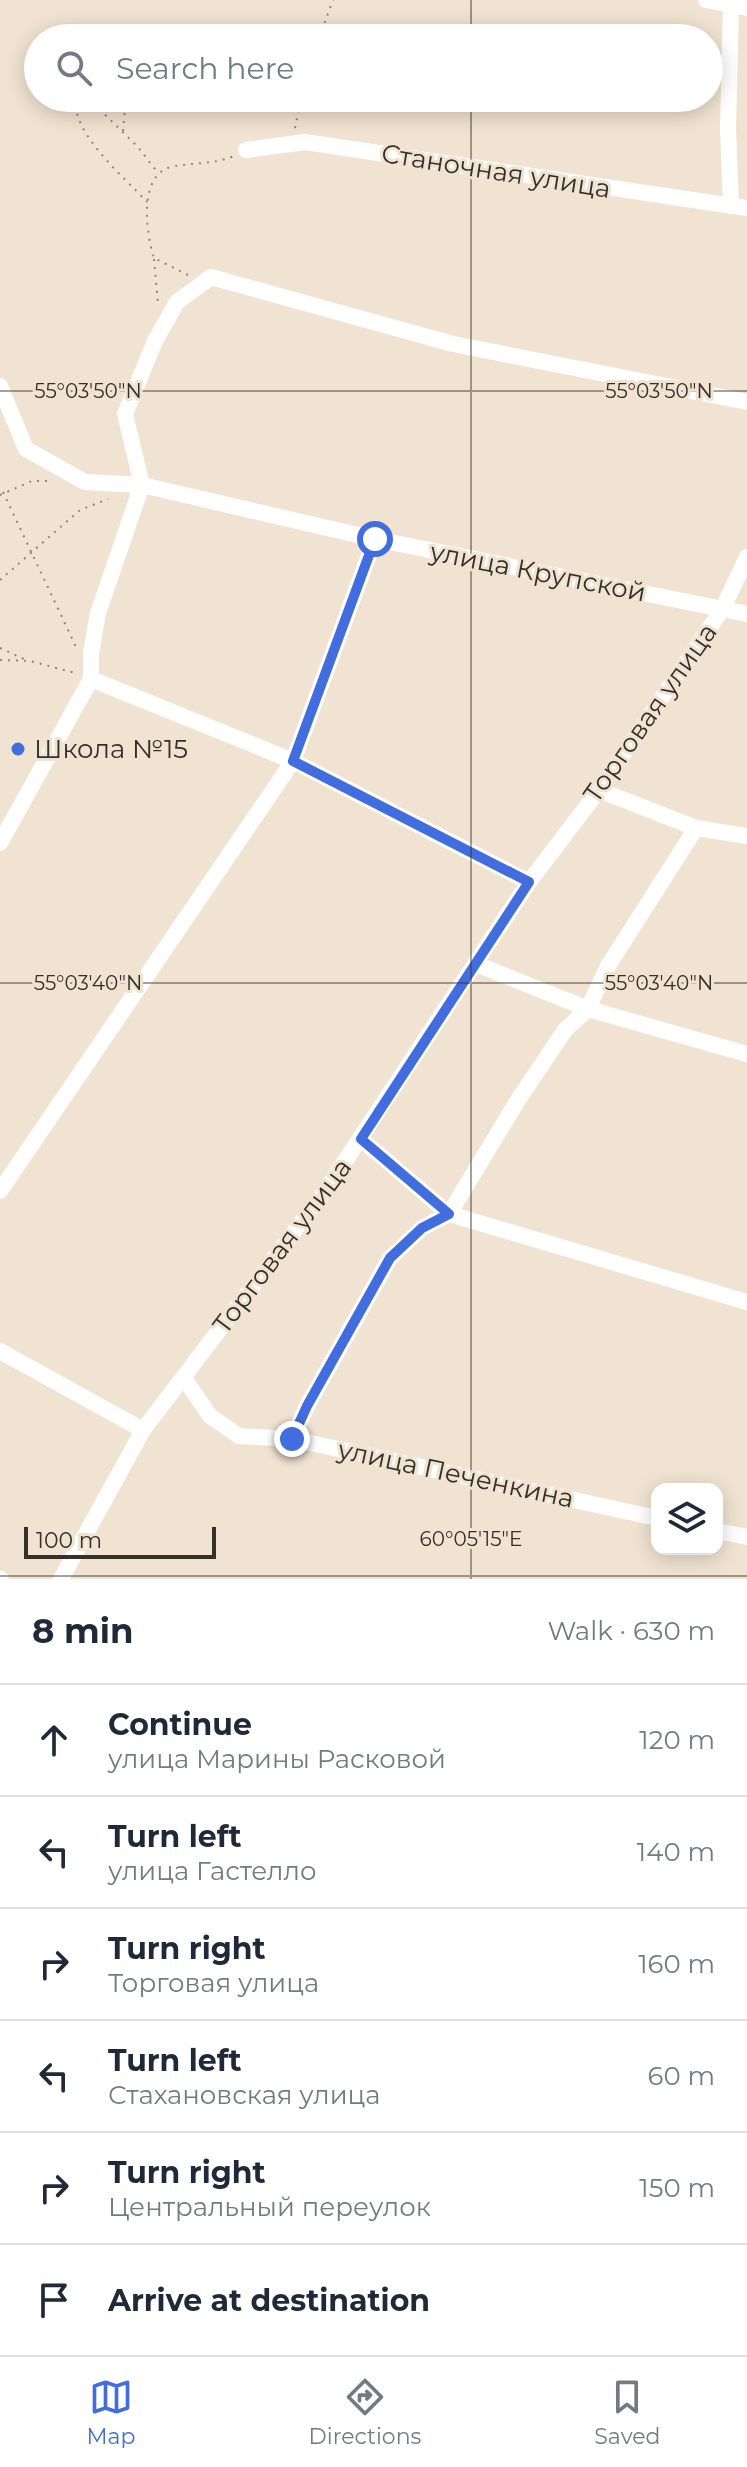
<!DOCTYPE html>
<html lang="en">
<head>
<meta charset="utf-8">
<style>
	:root { --surface:#fff; --page:#f6f6f7; --text:#1f2937; --muted:#747a83; --line:#e0e1e3; --accent:#416ddf }
	body { margin:0; font-family:Montserrat,sans-serif; background:var(--page); color:var(--text) }
	.controls { position:absolute; right:24px; bottom:24px; display:grid; overflow:hidden; border-radius:16px; box-shadow:0 4px 20px #0003 }
	.controls button { width:72px; height:72px; display:grid; place-items:center; padding:0; border:0; border-bottom:2px solid var(--line); background:var(--surface); color:var(--text); font:40px sans-serif }
	.scale { position:absolute; left:24px; bottom:20px; width:192px; box-sizing:border-box; padding-left:8px; border:4px solid #353028; border-top:0; font-size:22px; line-height:28px; white-space:nowrap; color:#353028; -webkit-text-stroke:6px #f0e3d1; paint-order:stroke }
	.stop { position:absolute; width:24px; height:24px; margin:-18px; border:6px solid #416ddf; border-radius:50%; background:#fff }
	.stop.end { background:#416ddf; border-color:#fff; box-shadow:0 2px 8px #0008 }
	.list { margin:0; padding:0; list-style:none }
	h2 { display:flex; justify-content:space-between; align-items:center; height:104px; margin:0; padding:0 32px; font-size:34px }
	h2 small { font-size:26px; font-weight:400; color:var(--muted) }
	.list li { display:grid; grid-template-columns:52px 1fr auto; gap:24px; align-items:center; box-sizing:border-box; height:112px; padding:0 32px; border-top:2px solid var(--line) }
	.list b { display:block; font-size:30px; white-space:nowrap }
	.list p { margin:0; font-size:26px; white-space:nowrap; color:var(--muted) }
	.list em { font-size:26px; font-style:normal; color:var(--muted) }
	.icon { flex:none; width:44px; height:44px; fill:none; stroke:currentColor; stroke-width:2; stroke-linecap:round; stroke-linejoin:round }
	.map { position:relative; flex:none; width:747px; height:1579px; overflow:hidden }
	.search { position:absolute; background:var(--surface); box-shadow:0 4px 20px #0003; left:24px; right:24px; top:24px; height:88px; display:flex; align-items:center; gap:20px; box-sizing:border-box; padding:0 28px; border-radius:44px; color:var(--muted); font-size:30px }
	.sheet { height:776px; background:var(--surface) }
	nav { display:flex; justify-content:space-around; align-items:center; box-sizing:border-box; height:112px; border-top:2px solid var(--line); background:var(--surface); font-size:22px; color:var(--muted) }
	nav a { display:grid; justify-items:center; gap:4px }
	nav .on { color:var(--accent) }
	.map>svg:first-child { display:block }
	.lines { fill:none; stroke-linecap:round; stroke-linejoin:round }
	.path { stroke:#90877a; stroke-width:2; stroke-dasharray:2 6; stroke-linecap:butt }
	.minor { stroke:#fff; stroke-width:16 }
	.route { stroke:#416ddf; stroke-width:10 }
	.ticks { fill:none; stroke:#353028; stroke-width:2; stroke-opacity:0.45 }
	.poi-dot { fill:#416ddf; stroke:#f0e3d1; stroke-width:3 }
	.labels { text-anchor:middle; stroke-width:6; stroke-linejoin:round; paint-order:stroke }
	.street-label { font-size:26px; fill:#353028; stroke:#f0e3d1 }
	.poi-label { font-size:26px; fill:#353028; stroke:#f0e3d1; text-anchor:start }
	.ticks-label { font-size:20px; text-anchor:middle; fill:#353028; stroke:#f0e3d1; stroke-width:6; stroke-linejoin:round; paint-order:stroke }
</style>
</head>
<body>
<div class="map">
<svg width="747" height="1579" viewBox="0 0 747 1579">
	<rect width="100%" height="100%" fill="#f0e3d1"/>
	<g class="lines">
		<path class="path" d="M 319,38 L 333,0
			M 76,98 C 70,132 125,178 147,202
			M 88,98 L 138,147 L 158,173
			M 295,128 L 301,98
			M 123,131 L 126,98
			M 154,259 L 158,304
			M 188,275 L 154,258 C 146,234 138,175 171,167 C 193,162 213,165 234,156
			M 3,492 L 77,649
			M 0,495 L 32,481 L 52,481
			M 0,580 L 80,510 L 108,499
			M 0,648 L 24,659
			M 0,660 L 30,661 L 75,673"/>
		<path class="minor" d="M 706,0 L 747,8
			M 731,5 L 728,129 L 731,206
			M 246,150 L 305,142 L 747,208
			M 0,386 L 26,449 L 85,482 L 142,485 L 375,539 L 747,614
			M 91,679 L 293,761 L 529,882
			M 599,790 L 696,828 L 747,836
			M 0,843 L 91,679 L 91,653 L 98,613 L 142,485 L 125,414 L 155,341 L 177,302 L 211,277 L 453,344 L 747,402
			M 476,964 L 588,1009 L 747,1054
			M 361,1139 L 449,1214 L 747,1302
			M 0,1191 L 293,761 L 375,539
			M 0,1351 L 143,1430
			M 184,1378 L 210,1416 L 239,1436 L 292,1439 L 657,1518
			M 292,1439 L 307,1406 L 390,1258 L 422,1228 L 449,1214 L 518,1100 L 565,1030 L 588,1009 L 608,966 L 696,828
			M 717,1531 L 747,1537
			M 0,1579 L 1,1579
			M 61,1579 L 143,1430 L 326,1190 L 529,882 L 599,790 L 723,608 L 747,557"/>
	</g>
	<g class="lines">
		<path class="route" d="M 292,1439 L 307,1406 L 390,1258 L 422,1228 L 449,1214 L 361,1139 L 529,882 L 293,761 L 375,539"/>
	</g>
	<path class="ticks" d="M 471,0 L 471,38M 471,98 L 471,1579M 0,391 L 747,391M 0,983 L 747,983M 0,1576 L 747,1576"/>
	<circle class="poi-dot" cx="18" cy="749" r="8"/>
	<g class="labels">
		<g class="street-label">
			<text transform="translate(496 171) rotate(9)" y="9">Станочная улица</text>
			<text transform="translate(538 572) rotate(11)" y="9">улица Крупской</text>
			<text transform="translate(650 713) rotate(-55)" y="9">Торговая улица</text>
			<text transform="translate(282 1246) rotate(-53)" y="9">Торговая улица</text>
			<text transform="translate(456 1474) rotate(12)" y="9">улица Печенкина</text>
		</g>
		<g class="poi-label">
			<text x="34" y="758">Школа №15</text>
		</g>
	</g>
	<g class="ticks-label">
		<text x="88" y="398">55°03'50"N</text>
		<text x="659" y="398">55°03'50"N</text>
		<text x="88" y="990">55°03'40"N</text>
		<text x="659" y="990">55°03'40"N</text>
		<text x="471" y="1546">60°05'15"E</text>
	</g>
</svg>
<div class="controls">
<button><svg class="icon" aria-label="layers" viewBox="0 0 24 24"><path d="M12 4l9 5-9 5-9-5zM3 14l9 5 9-5"/></svg></button>
</div>
<div class="scale">100 m</div>
<div class="stop" style="left:375px;top:539px"></div>
<div class="stop end" style="left:292px;top:1439px"></div>
<div class="search"><svg class="icon" aria-label="search" viewBox="0 0 24 24"><circle cx="10" cy="10" r="6"/><path d="M15 15l6 6"/></svg>Search here</div>
</div>
<section class="sheet">
<h2>8 min<small>Walk · 630 m</small></h2>
<ul class="list">
<li><svg class="icon" aria-label="ahead" viewBox="0 0 24 24"><path d="M12 20V5M6 11l6-6 6 6"/></svg><div><b>Continue</b><p>улица Марины Расковой</p></div><em>120 m</em></li>
<li><svg class="icon" aria-label="left" viewBox="0 0 24 24"><path d="M17 20v-9H6M10 6l-5 5 5 5"/></svg><div><b>Turn left</b><p>улица Гастелло</p></div><em>140 m</em></li>
<li><svg class="icon" aria-label="right" viewBox="0 0 24 24"><path d="M7 20v-9h11M14 6l5 5-5 5"/></svg><div><b>Turn right</b><p>Торговая улица</p></div><em>160 m</em></li>
<li><svg class="icon" aria-label="left" viewBox="0 0 24 24"><path d="M17 20v-9H6M10 6l-5 5 5 5"/></svg><div><b>Turn left</b><p>Стахановская улица</p></div><em>60 m</em></li>
<li><svg class="icon" aria-label="right" viewBox="0 0 24 24"><path d="M7 20v-9h11M14 6l5 5-5 5"/></svg><div><b>Turn right</b><p>Центральный переулок</p></div><em>150 m</em></li>
<li><svg class="icon" aria-label="arrive" viewBox="0 0 24 24"><path d="M6 21V4h12l-3 4 3 4H6"/></svg><div><b>Arrive at destination</b></div></li>
</ul>
</section>
<nav>
<a class="on"><svg class="icon" aria-label="map" viewBox="0 0 24 24"><path d="M3 6l6-2 6 2 6-2v14l-6 2-6-2-6 2zM9 4v14M15 6v14"/></svg>Map</a>
<a><svg class="icon" aria-label="directions" viewBox="0 0 24 24"><path d="M12 3l9 9-9 9-9-9zM9 14v-3h6M13 9l2 2-2 2"/></svg>Directions</a>
<a><svg class="icon" aria-label="saved" viewBox="0 0 24 24"><path d="M7 4h10v16l-5-4-5 4z"/></svg>Saved</a>
</nav>
</body>
</html>
